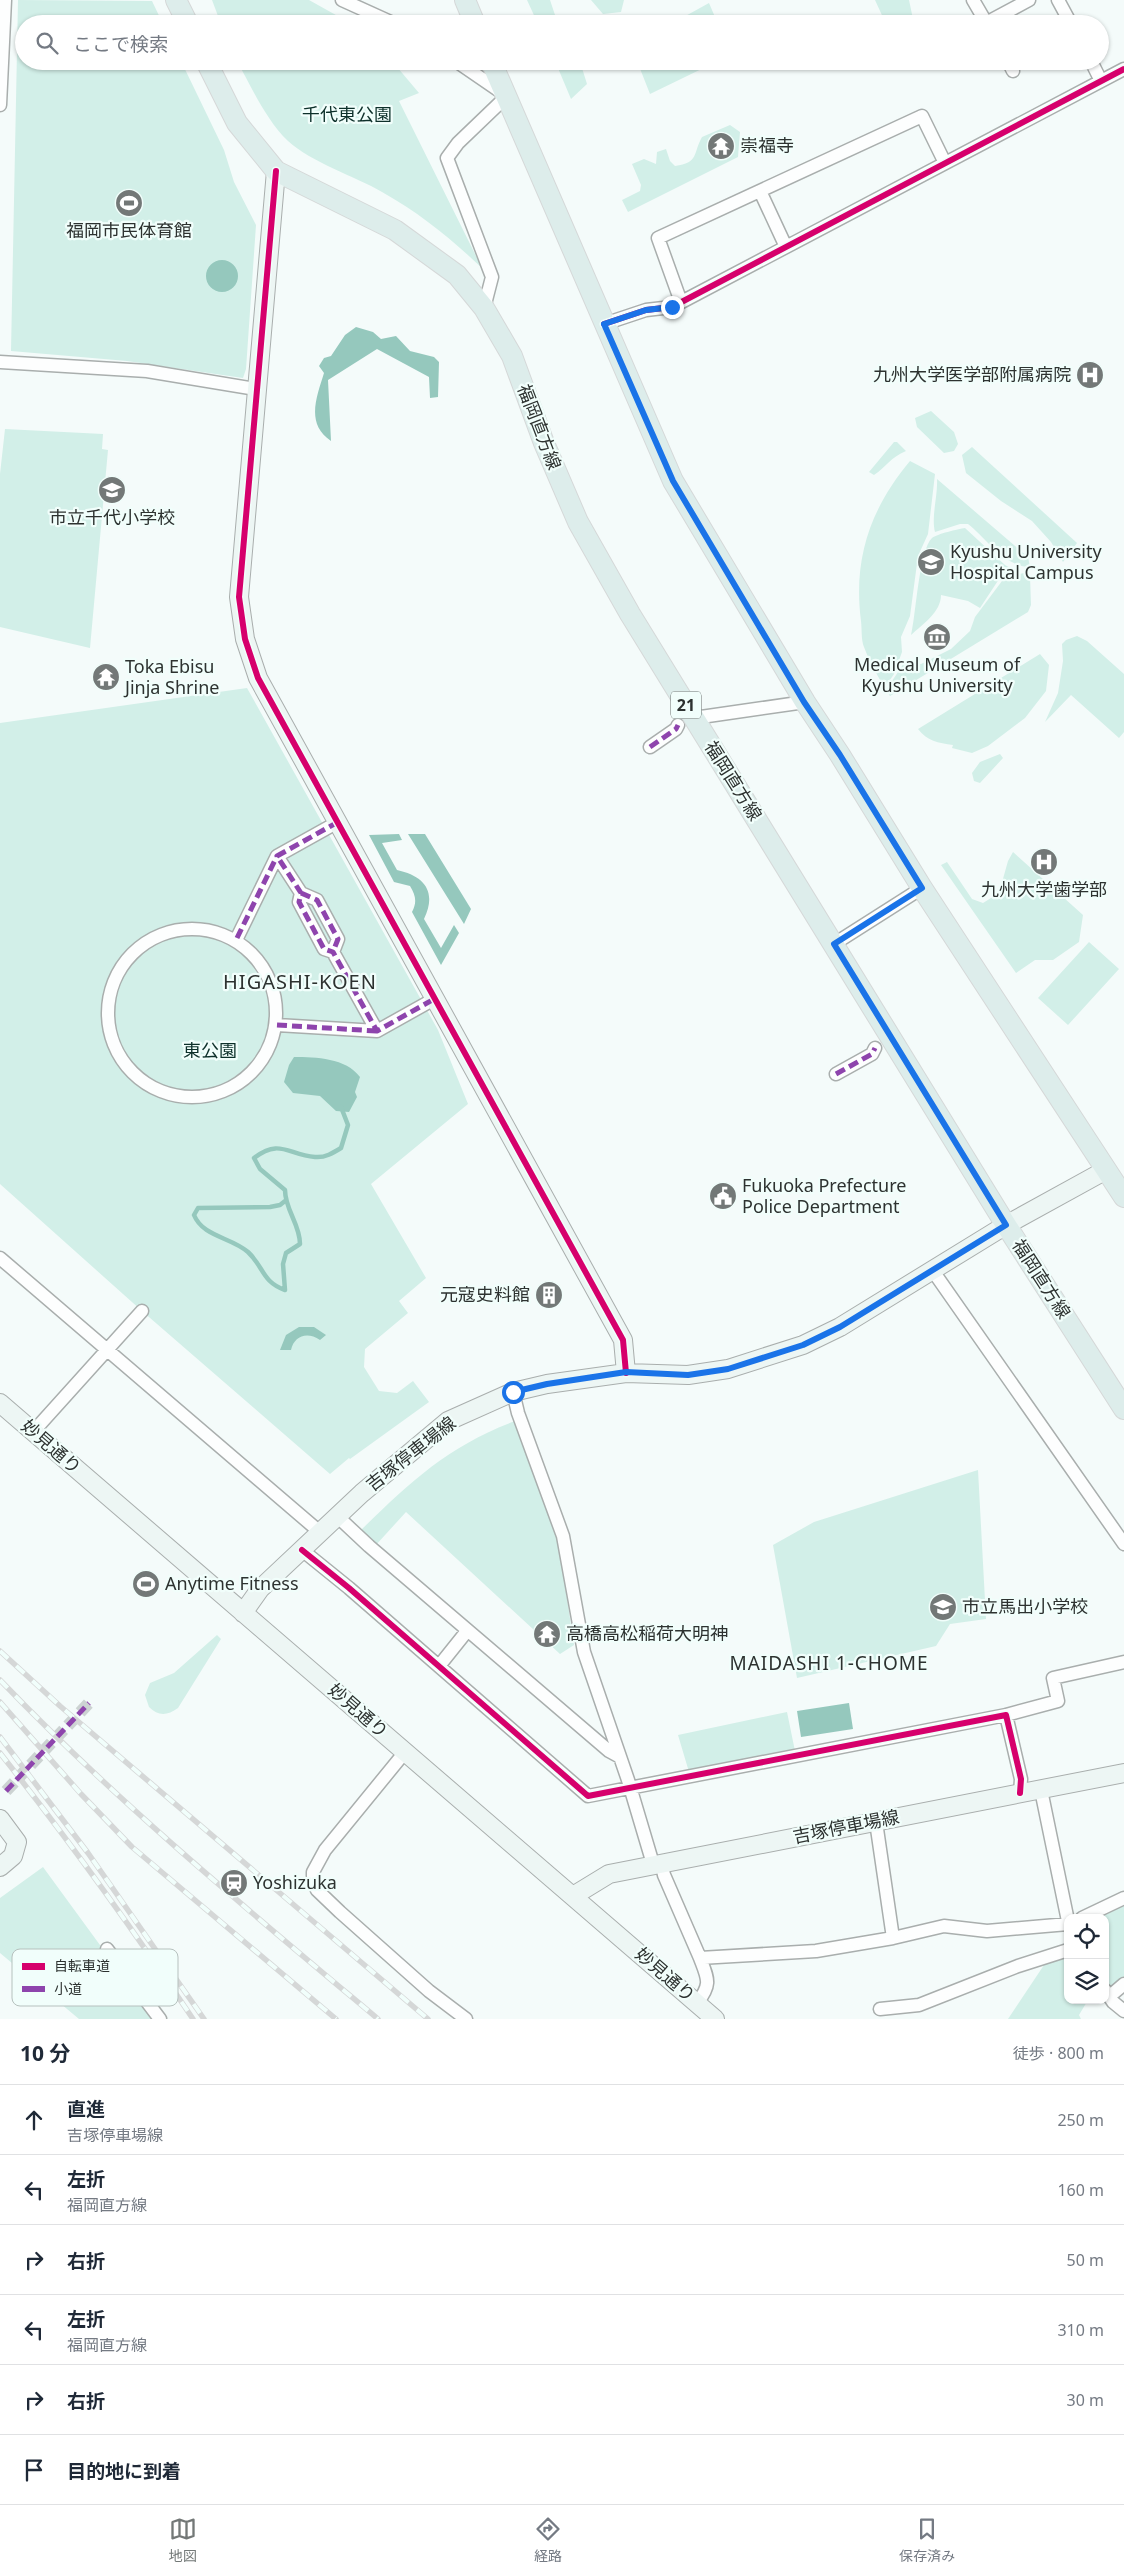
<!DOCTYPE html>
<html lang="ja">
<head>
<meta charset="utf-8">
<style>
	:root { --surface:#fff; --page:#f6f6f7; --text:#1f2937; --muted:#747a83; --line:#e0e1e3; --accent:#737877 }
	body { margin:0; font-family:"Noto Sans","Noto Sans JP",sans-serif; background:var(--page); color:var(--text) }
	.controls { position:absolute; right:15px; bottom:15px; display:grid; overflow:hidden; border-radius:10px; box-shadow:0 1px 4px #0004 }
	.controls button { width:45px; height:45px; display:grid; place-items:center; padding:0; border:0; border-bottom:1px solid var(--line); background:var(--surface); color:var(--text); font:25px sans-serif }
	.stop { position:absolute; width:15px; height:15px; margin:-11px; border:4px solid #1a73e8; border-radius:50%; background:#fff }
	.stop.end { background:#1a73e8; border-color:#fff; box-shadow:0 1px 5px #0008 }
	.list { margin:0; padding:0; list-style:none }
	h2 { display:flex; justify-content:space-between; align-items:center; height:65px; margin:0; padding:0 20px; font-size:21px }
	h2 small { font-size:16px; font-weight:400; color:var(--muted) }
	.list li { display:grid; grid-template-columns:32px 1fr auto; gap:15px; align-items:center; box-sizing:border-box; height:70px; padding:0 20px; border-top:1px solid var(--line) }
	.list b { display:block; font-size:19px; white-space:nowrap }
	.list p { margin:0; font-size:16px; white-space:nowrap; color:var(--muted) }
	.list em { font-size:16px; font-style:normal; color:var(--muted) }
	.icon { flex:none; width:28px; height:28px; fill:none; stroke:currentColor; stroke-width:2; stroke-linecap:round; stroke-linejoin:round }
	.map { position:relative; flex:none; width:1124px; height:2019px; overflow:hidden }
	.search { position:absolute; background:var(--surface); box-shadow:0 1px 4px #0004; left:15px; right:15px; top:15px; height:55px; display:flex; align-items:center; gap:12px; box-sizing:border-box; padding:0 18px; border-radius:28px; color:var(--muted); font-size:19px }
	.sheet { height:485px; background:var(--surface) }
	nav { display:flex; justify-content:space-around; align-items:center; box-sizing:border-box; height:70px; border-top:1px solid var(--line); background:var(--surface); font-size:14px; color:var(--muted) }
	nav a { display:grid; justify-items:center; gap:2px }
	nav .on { color:var(--accent) }
	.map>svg:first-child { display:block }
	.green { fill:#d2efe8 }
	.water { fill:#95c8bd }
	.lines { fill:none; stroke-linecap:round; stroke-linejoin:round }
	.stream { stroke:#95c8bd; stroke-width:4.5 }
	.street-tunnel { stroke:#ccd3d2; stroke-width:12; stroke-dasharray:12 6; stroke-linecap:butt }
	.street-casing { stroke:#a9aead; stroke-width:15 }
	.secondary-casing { stroke:#a9aead; stroke-width:20 }
	.primary-casing { stroke:#d5d8d8; stroke-width:22 }
	.street { stroke:#fdfefe; stroke-width:12 }
	.secondary { stroke:#edf6f4; stroke-width:18 }
	.primary { stroke:#ddedeb; stroke-width:20 }
	.rail-casing { stroke:#d5d7d7; stroke-width:5.5 }
	.rail { stroke:#f1fefb; stroke-width:4; stroke-dasharray:11; stroke-linecap:butt }
	.quiet { stroke:#8e44ad; stroke-width:5; stroke-dasharray:10 5; stroke-linecap:butt }
	.cycleway-casing { stroke:#f1fefb; stroke-width:9 }
	.cycleway { stroke:#d6006c; stroke-width:6 }
	.route { stroke:#1a73e8; stroke-width:6 }
	.labels { text-anchor:middle; stroke-width:4.5; stroke-linejoin:round; paint-order:stroke }
	.shield { fill:#f1fefb; stroke:#686f6d; stroke-width:1 }
	.shield-label { font-size:16px; font-weight:bold; fill:#2d3230 }
	.park-label { font-size:18px; fill:#0d302a; stroke:#f1fefb }
	.poi-label { font-size:18px; fill:#2d3230; stroke:#f1fefb; text-anchor:start }
	.street-label { font-size:18px; fill:#2d3230; stroke:#f1fefb }
	.neighbourhood-label { font-size:19px; letter-spacing:1px; fill:#2d3230; stroke:#f1fefb }
	.quarter-label { font-size:20px; letter-spacing:1px; fill:#2d3230; stroke:#f1fefb }
	.key { fill:#f1fefb; stroke:#b6c1be; stroke-width:1 }
	.key-label { font-size:14px; fill:#2d3230 }
</style>
</head>
<body>
<div class="map">
<svg width="1124" height="2019" viewBox="0 0 1124 2019">
	<rect width="100%" height="100%" fill="#f4fbfa"/>
	<path class="green" d="M 18,0 L 152,1 L 163,24 L 24,24 L 24,61 L 181,61 L 224,150 L 234,182 L 256,225 L 246,369 L 243,378 L 127,361 L 11,351 Z
		M 212,0 L 309,0 L 352,24 L 221,24 Z
		M 527,0 L 550,0 L 555,15 L 563,24 L 538,24 Z
		M 591,0 L 624,0 L 621,12 L 603,14 Z
		M 875,0 L 909,0 L 913,19 L 918,24 L 886,24 Z
		M 709,3 L 718,24 L 671,24 Z
		M 237,61 L 392,61 L 419,93 L 399,101 L 482,268 C 450,238 421,214 382,192 C 355,176 312,163 288,141 C 266,120 252,88 237,61 Z
		M 555,61 L 585,61 L 582,68 L 587,84 L 571,99 Z
		M 637,61 L 718,61 L 650,94 Z
		M 730,125 L 740,132 L 738,157 L 628,212 L 622,200 L 640,191 L 641,185 L 632,164 L 644,159 L 656,164 L 657,152 L 666,149 L 670,161 L 675,166 C 699,163 693,153 702,137 Z
		M 931,411 L 954,432 L 958,444 L 954,451 L 944,453 L 917,427 L 915,418 Z
		M 5,429 L 103,434 L 102,449 L 108,450 L 90,648 L 0,627 L 0,474 Z
		M 894,442 L 897,442 L 906,451 C 891,457 886,467 874,475 L 869,472 Z
		M 972,447 L 1077,543 L 1063,562 L 1051,542 L 1032,521 L 1001,501 L 966,473 L 962,455 Z
		M 910,461 L 935,474 L 928,534 L 918,556 L 910,616 L 901,637 L 902,652 L 894,674 L 888,683 L 883,685 C 876,673 869,661 864,647 C 861,640 862,629 861,621 C 853,559 870,509 910,461 Z
		M 937,479 L 1028,557 L 1030,567 C 1005,567 986,538 968,524 L 960,524 L 935,532 C 931,516 938,496 937,479 Z
		M 965,528 L 1005,565 L 1014,570 L 1003,573 L 980,608 L 968,601 L 941,595 C 941,612 923,624 911,635 C 916,615 919,550 932,538 C 937,534 958,529 965,528 Z
		M 1024,573 L 1030,576 L 1031,605 L 1028,612 L 890,696 L 886,690 L 906,660 L 921,664 L 951,649 L 970,631 L 975,617 L 1005,577 Z
		M 1077,636 L 1087,641 L 1124,674 L 1124,732 L 1119,738 L 1071,695 L 1045,722 L 1058,693 L 1063,661 L 1062,644 L 1066,640 Z
		M 1040,654 L 1049,665 L 1046,691 L 1025,718 L 988,746 L 972,753 L 952,748 L 953,745 C 938,743 927,741 918,729 Z
		M 247,688 L 438,1030 L 468,1104 L 371,1184 L 426,1278 L 399,1301 L 408,1313 L 365,1349 L 364,1367 L 379,1391 L 397,1393 L 413,1381 L 429,1402 L 350,1459 L 349,1458 L 330,1474 L 142,1311 L 0,1184 L 0,723 Z
		M 1000,754 L 1003,758 L 980,783 L 974,781 L 972,773 L 980,762 Z
		M 1013,852 L 1083,915 L 1079,942 L 1053,960 L 1035,960 L 1016,973 L 941,865 L 947,862 L 972,899 L 983,903 L 999,893 L 1008,861 Z
		M 1089,942 L 1119,969 L 1068,1025 L 1038,998 Z
		M 515,1421 L 558,1539 L 574,1645 L 560,1654 L 406,1512 L 375,1546 L 360,1531 C 410,1482 448,1446 515,1421 Z
		M 978,1470 L 986,1619 L 950,1624 L 936,1646 L 797,1678 L 773,1545 L 814,1522 Z
		M 217,1635 L 221,1639 L 178,1708 C 167,1716 158,1716 149,1707 L 145,1695 L 150,1683 L 174,1673 Z
		M 787,1712 L 795,1751 L 689,1772 L 678,1735 Z
		M 43,1867 L 154,2019 L 79,2019 L 0,1953 L 0,1898 Z
		M 1124,1905 L 1124,1979 L 1114,1988 L 1105,1981 L 1105,1918 L 1099,1918 Z
		M 1068,1958 L 1068,2000 L 1088,2000 L 1079,2015 L 1081,2019 L 1008,2019 L 1046,1962 Z"/>
	<path class="water" d="M206 276a16 16 0 1 1 32 0a16 16 0 1 1-32 0Z
		M 356,327 L 373,332 L 381,339 L 396,336 L 410,351 L 434,357 L 439,362 L 438,397 L 430,398 L 429,377 L 377,349 L 328,380 L 331,441 C 305,424 317,396 324,373 L 319,366 L 324,358 L 331,356 L 345,335 Z
		M 399,834 L 402,840 L 382,843 L 397,870 C 425,876 437,892 424,919 L 441,948 L 454,925 L 459,933 L 441,965 L 412,912 C 417,902 416,896 410,886 L 394,882 L 369,835 Z
		M 408,834 L 425,834 L 471,909 L 464,924 Z
		M 294,1057 C 316,1057 346,1058 360,1077 L 355,1092 L 357,1097 L 349,1112 L 336,1111 L 320,1096 L 293,1093 L 284,1082 L 289,1065 Z
		M 299,1327 L 314,1327 L 326,1335 L 320,1340 C 307,1331 294,1336 291,1350 L 280,1350 L 286,1335 Z
		M 849,1703 L 853,1729 L 801,1737 L 797,1711 Z"/>
	<g class="lines">
		<path class="stream" d="M 285,1201 L 280,1205 L 270,1207 L 198,1208 L 194,1215 C 203,1237 231,1237 248,1252 C 264,1267 262,1282 285,1290 L 283,1264 L 286,1253 L 300,1244 C 300,1224 285,1210 285,1190 L 260,1169 L 254,1158 C 280,1138 288,1155 315,1157 C 325,1158 333,1153 341,1148 L 348,1125 L 341,1107"/>
		<path class="street-tunnel" d="M 6,1791 L 89,1703"/>
		<g class="street-casing">
			<path id="street" d="M 342,0 L 395,24
				M 973,0 L 987,24
				M 1058,0 L 1071,24
				M 984,24 L 1029,0
				M 456,61 L 507,96 L 458,143 L 447,158 L 492,277 L 484,308
				M 1008,61 L 1013,71
				M 1091,61 L 1101,81
				M 0,105 L 5,0
				M 760,191 L 786,247
				M 681,302 L 658,238 L 922,116 L 945,163
				M 604,324 L 646,310 L 672,307 L 1124,69
				M 0,362 L 147,371 L 256,389
				M 694,718 L 805,702
				M 650,747 L 676,729 L 678,725
				M 338,822 L 277,856 L 301,893 L 299,902 L 324,949 L 333,952 L 377,1031 L 436,998
				M 301,893 L 317,900 L 338,939 L 333,952
				M108 1013a84 84 0 1 1 168 0a84 84 0 1 1-168 0Z
				M 237,938 L 277,856
				M 834,944 L 922,888
				M 277,1025 L 377,1031
				M 836,1074 L 872,1054 L 875,1048
				M 0,1258 L 321,1533
				M 933,1271 L 1124,1544
				M 513,1392 L 518,1413 L 563,1536 L 584,1652 L 628,1780 L 653,1864
				M 33,1432 L 142,1311
				M 338,1517 L 369,1546 L 609,1751 L 620,1757
				M 302,1550 L 349,1588 L 588,1796 L 1006,1715 L 1021,1779 L 1020,1793
				M 439,1666 L 467,1631
				M 1006,1715 L 1058,1701 L 1053,1678 L 1124,1662
				M 405,1752 L 325,1850 L 313,1872 L 313,1881 L 317,1890 L 340,1912 L 429,1991 L 466,2019
				M 1041,1790 L 1068,1921
				M 876,1822 L 893,1938 L 944,1926 L 987,1931 L 1068,1924
				M 661,1862 L 664,1875 L 700,1958
				M 1082,1918 L 1124,1898
				M 107,1949 L 160,2019
				M 1105,1990 L 1113,2002 L 1124,2011
				M 1110,1996 L 1124,1984
				M 697,2003 C 712,1984 708,1979 700,1958 L 816,1951 L 893,1938
				M 880,2009 L 919,2005 L 1018,1966 L 1068,1950"/>
		</g>
		<g class="secondary-casing">
			<path id="secondary" d="M 276,171 L 239,597 L 245,639 L 258,678 L 623,1340 L 626,1373
				M 0,1403 L 715,2019
				M 243,1613 L 260,1589 L 362,1493 L 448,1421 L 513,1392 L 547,1384 L 626,1373 L 688,1375 L 728,1369 L 803,1345 L 840,1327 L 1006,1225 L 1106,1170
				M 0,1819 L 17,1842 L 13,1856 L 0,1867
				M 573,1896 L 609,1874 L 1124,1773"/>
		</g>
		<g class="primary-casing">
			<path id="primary" d="M 176,0 L 188,24
				M 465,0 L 475,24
				M 206,61 L 237,123 L 276,171 L 395,230 L 457,275 L 484,308 L 512,356 L 544,443 L 578,522 L 630,614 L 1006,1225 L 1124,1409
				M 491,61 L 673,481 L 805,702 L 840,755 L 922,888 L 1124,1197"/>
		</g>
		<use href="#street" class="street"/>
		<use href="#secondary" class="secondary"/>
		<use href="#primary" class="primary"/>
		<g class="rail-casing">
			<path id="rail" d="M 0,1651 L 60,1706 L 428,2019
				M 0,1680 C 117,1802 248,1910 378,2019
				M 0,1702 L 81,1794 L 132,1847 L 336,2019
				M 0,1737 L 88,1853 L 204,2019
				M 0,1753 C 68,1839 132,1928 193,2019"/>
		</g>
		<use href="#rail" class="rail"/>
		<path class="quiet" d="M 650,747 L 676,729 L 678,725
			M 338,822 L 277,856 L 301,893 L 299,902 L 324,949 L 333,952 L 377,1031 L 436,998
			M 301,893 L 317,900 L 338,939 L 333,952
			M 237,938 L 277,856
			M 277,1025 L 377,1031
			M 836,1074 L 872,1054 L 875,1048
			M 6,1791 L 89,1703"/>
		<g class="cycleway-casing">
			<path id="cycleway" d="M 276,171 L 239,597 L 245,639 L 258,678 L 623,1340 L 626,1373
				M 604,324 L 646,310 L 672,307 L 1124,69
				M 302,1550 L 349,1588 L 588,1796 L 1006,1715 L 1021,1779 L 1020,1793"/>
		</g>
		<use href="#cycleway" class="cycleway"/>
	</g>
	<g class="lines">
		<path class="route" d="M 513,1392 L 547,1384 L 626,1372 L 688,1375 L 728,1369 L 803,1345 L 840,1327 L 1006,1225 L 834,944 L 922,888 L 840,755 L 804,702 L 673,481 L 604,324 L 646,310 L 672,307"/>
	</g>
	<defs>
		<g id="temple-disc" transform="scale(1.4375)"><circle r="9.5" fill="#737877" stroke="#f1fefb"/><path d="M0-6L5-2H3V0L6.5 2.5H4V6H1.5V3h-3V6H-4V2.5H-6.5L-3 0V-2H-5Z" fill="#fff"/></g>
		<g id="stadium-disc" transform="scale(1.4375)"><circle r="9.5" fill="#737877" stroke="#f1fefb"/><path d="M0-5a6.5 5 0 1 0 0 10a6.5 5 0 1 0 0-10ZM-3.5-1.8h7v3.6h-7Z" fill="#fff"/></g>
		<g id="hospital-disc" transform="scale(1.4375)"><circle r="9.5" fill="#737877" stroke="#f1fefb"/><path d="M-5-5h3v3.5h4V-5h3V5h-3V1.5h-4V5h-3Z" fill="#fff"/></g>
		<g id="school-disc" transform="scale(1.4375)"><circle r="9.5" fill="#737877" stroke="#f1fefb"/><path d="M0-5L7-2L0 1L-7-2ZM-4 1L0 2.5L4 1V4Q0 6-4 4Z" fill="#fff"/></g>
		<g id="university-disc" transform="scale(1.4375)"><circle r="9.5" fill="#737877" stroke="#f1fefb"/><path d="M0-5L7-2L0 1L-7-2ZM-4 1L0 2.5L4 1V4Q0 6-4 4Z" fill="#fff"/></g>
		<g id="museum-disc" transform="scale(1.4375)"><circle r="9.5" fill="#737877" stroke="#f1fefb"/><path d="M0-6L6-3V-2H-6V-3ZM-5-1h2V3h-2ZM-1-1h2V3h-2ZM3-1h2V3H3ZM-6 4H6V6H-6Z" fill="#fff"/></g>
		<g id="civic-disc" transform="scale(1.4375)"><circle r="9.5" fill="#737877" stroke="#f1fefb"/><path d="M-.6-6.5H3V-4.5H.6V-3L4-1V1h2V6H-6V1h2V-1L-.6-3ZM-1.2 2.5V6h2.4V2.5Z" fill="#fff"/></g>
		<g id="building-disc" transform="scale(1.4375)"><circle r="9.5" fill="#737877" stroke="#f1fefb"/><path d="M-4-6H4V6H1V3H-1V6H-4ZM-2.5-4.3h1.7v1.8h-1.7ZM.8-4.3h1.7v1.8H.8ZM-2.5-1h1.7V.8h-1.7ZM.8-1h1.7V.8H.8Z" fill="#fff"/></g>
		<g id="station-disc" transform="scale(1.4375)"><circle r="9.5" fill="#737877" stroke="#f1fefb"/><path d="M-3-6H3Q5-6 5-4V2Q5 4 3 4L4.5 6H3L1.5 4h-3L-3 6H-4.5L-3 4Q-5 4-5 2V-4Q-5-6-3-6ZM-3.5-4v3h7v-3ZM-3.5 1v1.5H-2V1ZM2 1v1.5H3.5V1Z" fill="#fff"/></g>
	</defs>
	<g fill-rule="evenodd">
		<use href="#temple-disc" x="721" y="146"/>
		<use href="#stadium-disc" x="129" y="203"/>
		<use href="#hospital-disc" x="1090" y="375"/>
		<use href="#school-disc" x="112" y="490"/>
		<use href="#university-disc" x="931" y="562"/>
		<use href="#museum-disc" x="937" y="637"/>
		<use href="#temple-disc" x="106" y="677"/>
		<use href="#hospital-disc" x="1044" y="862"/>
		<use href="#civic-disc" x="723" y="1196"/>
		<use href="#building-disc" x="549" y="1295"/>
		<use href="#stadium-disc" x="146" y="1584"/>
		<use href="#school-disc" x="943" y="1607"/>
		<use href="#temple-disc" x="547" y="1634"/>
		<use href="#station-disc" x="234" y="1883"/>
	</g>
	<g class="labels">
		<rect class="shield" x="671" y="691.5" width="30" height="27" rx="4"/>
		<g class="shield-label">
			<text x="686" y="711">21</text>
		</g>
		<g class="park-label">
			<text x="347" y="121">千代東公園</text>
			<text x="210" y="1057">東公園</text>
		</g>
		<g class="poi-label">
			<text x="740" y="152">崇福寺</text>
			<text x="129" y="237" text-anchor="middle">福岡市民体育館</text>
			<text x="1071" y="381" text-anchor="end">九州大学医学部附属病院</text>
			<text x="112" y="524" text-anchor="middle">市立千代小学校</text>
			<text x="950" y="558">Kyushu University<tspan x="950" dy="21">Hospital Campus</tspan></text>
			<text x="937" y="671" text-anchor="middle">Medical Museum of<tspan x="937" dy="21">Kyushu University</tspan></text>
			<text x="125" y="673">Toka Ebisu<tspan x="125" dy="21">Jinja Shrine</tspan></text>
			<text x="1044" y="896" text-anchor="middle">九州大学歯学部</text>
			<text x="742" y="1192">Fukuoka Prefecture<tspan x="742" dy="21">Police Department</tspan></text>
			<text x="530" y="1301" text-anchor="end">元寇史料館</text>
			<text x="165" y="1590">Anytime Fitness</text>
			<text x="962" y="1613">市立馬出小学校</text>
			<text x="566" y="1640">高橋高松稲荷大明神</text>
			<text x="253" y="1889">Yoshizuka</text>
		</g>
		<g class="street-label">
			<text transform="translate(539 427) rotate(69)" y="6">福岡直方線</text>
			<text transform="translate(733 781) rotate(58)" y="6">福岡直方線</text>
			<text transform="translate(1041 1279) rotate(57)" y="6">福岡直方線</text>
			<text transform="translate(51 1447) rotate(41)" y="6">妙見通り</text>
			<text transform="translate(411 1454) rotate(-38)" y="6">吉塚停車場線</text>
			<text transform="translate(358 1711) rotate(41)" y="6">妙見通り</text>
			<text transform="translate(846 1827) rotate(-11)" y="6">吉塚停車場線</text>
			<text transform="translate(665 1975) rotate(41)" y="6">妙見通り</text>
		</g>
		<g class="neighbourhood-label">
			<text x="829" y="1670">MAIDASHI 1-CHOME</text>
		</g>
		<g class="quarter-label">
			<text x="300" y="989">HIGASHI-KOEN</text>
		</g>
	</g>
	<rect x="12" y="1949" width="166" height="57" rx="8" class="key"/>
	<rect x="22" y="1963" width="23" height="7" fill="#d6006c"/>
	<rect x="22" y="1986" width="23" height="6" fill="#8e44ad"/>
	<g class="key-label">
		<text x="54" y="1971">自転車道</text>
		<text x="54" y="1994">小道</text>
	</g>
</svg>
<div class="controls">
<button><svg class="icon" aria-label="locate" viewBox="0 0 24 24"><circle cx="12" cy="12" r="6"/><path d="M12 2v4M12 18v4M2 12h4M18 12h4"/></svg></button>
<button><svg class="icon" aria-label="layers" viewBox="0 0 24 24"><path d="M12 4l9 5-9 5-9-5zM3 14l9 5 9-5"/></svg></button>
</div>
<div class="stop" style="left:513px;top:1392px"></div>
<div class="stop end" style="left:672px;top:307px"></div>
<div class="search"><svg class="icon" aria-label="search" viewBox="0 0 24 24"><circle cx="10" cy="10" r="6"/><path d="M15 15l6 6"/></svg>ここで検索</div>
</div>
<section class="sheet">
<h2>10 分<small>徒歩 · 800 m</small></h2>
<ul class="list">
<li><svg class="icon" aria-label="ahead" viewBox="0 0 24 24"><path d="M12 20V5M6 11l6-6 6 6"/></svg><div><b>直進</b><p>吉塚停車場線</p></div><em>250 m</em></li>
<li><svg class="icon" aria-label="left" viewBox="0 0 24 24"><path d="M17 20v-9H6M10 6l-5 5 5 5"/></svg><div><b>左折</b><p>福岡直方線</p></div><em>160 m</em></li>
<li><svg class="icon" aria-label="right" viewBox="0 0 24 24"><path d="M7 20v-9h11M14 6l5 5-5 5"/></svg><div><b>右折</b></div><em>50 m</em></li>
<li><svg class="icon" aria-label="left" viewBox="0 0 24 24"><path d="M17 20v-9H6M10 6l-5 5 5 5"/></svg><div><b>左折</b><p>福岡直方線</p></div><em>310 m</em></li>
<li><svg class="icon" aria-label="right" viewBox="0 0 24 24"><path d="M7 20v-9h11M14 6l5 5-5 5"/></svg><div><b>右折</b></div><em>30 m</em></li>
<li><svg class="icon" aria-label="arrive" viewBox="0 0 24 24"><path d="M6 21V4h12l-3 4 3 4H6"/></svg><div><b>目的地に到着</b></div></li>
</ul>
</section>
<nav>
<a class="on"><svg class="icon" aria-label="map" viewBox="0 0 24 24"><path d="M3 6l6-2 6 2 6-2v14l-6 2-6-2-6 2zM9 4v14M15 6v14"/></svg>地図</a>
<a><svg class="icon" aria-label="directions" viewBox="0 0 24 24"><path d="M12 3l9 9-9 9-9-9zM9 14v-3h6M13 9l2 2-2 2"/></svg>経路</a>
<a><svg class="icon" aria-label="saved" viewBox="0 0 24 24"><path d="M7 4h10v16l-5-4-5 4z"/></svg>保存済み</a>
</nav>
</body>
</html>
